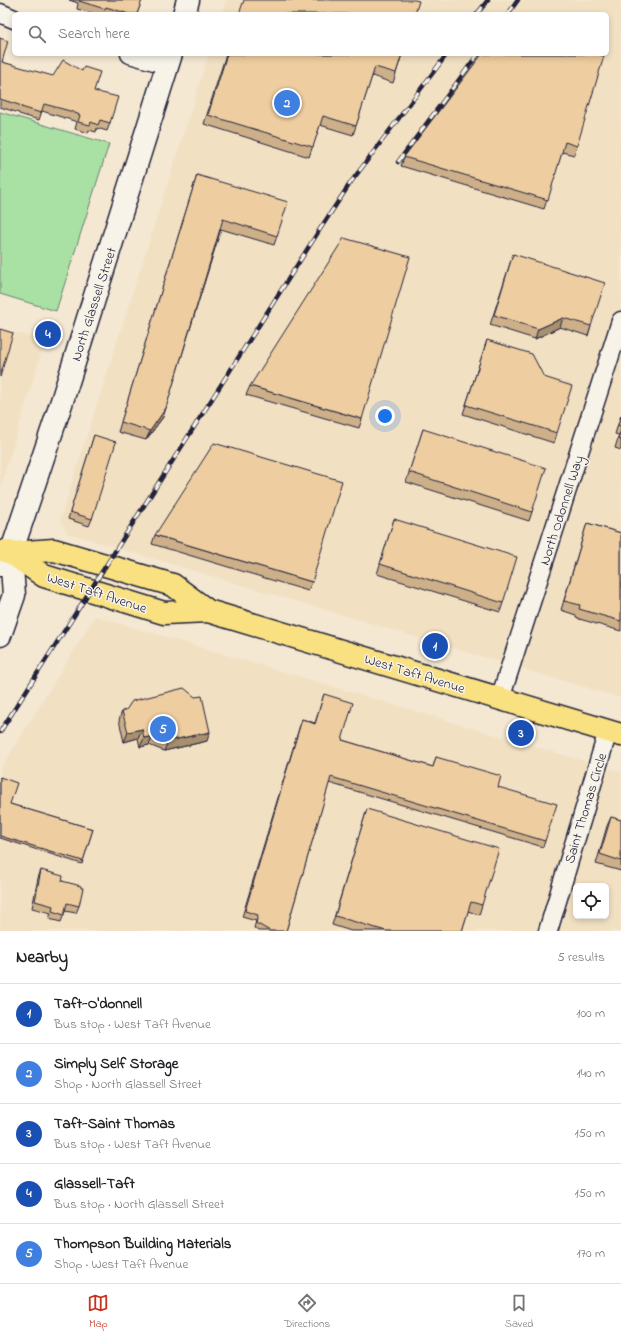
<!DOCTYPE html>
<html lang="en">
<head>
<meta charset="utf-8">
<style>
	:root { --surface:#fff; --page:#f2f2f2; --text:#202124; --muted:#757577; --line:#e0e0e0; --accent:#c8321e }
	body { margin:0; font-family:"Indie Flower",sans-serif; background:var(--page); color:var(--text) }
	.controls { position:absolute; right:12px; bottom:12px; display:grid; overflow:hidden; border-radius:6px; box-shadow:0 2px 6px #0003 }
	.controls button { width:36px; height:36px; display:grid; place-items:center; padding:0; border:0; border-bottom:1px solid var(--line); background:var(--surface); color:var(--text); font:20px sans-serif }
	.you { position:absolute; left:385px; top:416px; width:14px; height:14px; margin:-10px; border:3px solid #fff; border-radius:50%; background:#1a73e8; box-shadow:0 0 0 6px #1a73e833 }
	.badge { display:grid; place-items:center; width:26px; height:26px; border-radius:50%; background:var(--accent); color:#fff; font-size:13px; font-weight:700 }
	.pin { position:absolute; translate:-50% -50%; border:2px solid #fff; box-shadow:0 1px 4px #0006 }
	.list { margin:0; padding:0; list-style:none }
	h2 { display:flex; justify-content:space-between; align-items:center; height:52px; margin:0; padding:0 16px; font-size:17px }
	h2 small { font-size:13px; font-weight:400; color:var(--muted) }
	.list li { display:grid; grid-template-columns:26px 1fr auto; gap:12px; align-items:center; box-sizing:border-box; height:60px; padding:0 16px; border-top:1px solid var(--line) }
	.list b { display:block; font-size:15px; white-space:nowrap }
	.list p { margin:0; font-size:13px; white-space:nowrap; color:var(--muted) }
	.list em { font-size:13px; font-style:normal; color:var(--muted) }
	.icon { flex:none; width:22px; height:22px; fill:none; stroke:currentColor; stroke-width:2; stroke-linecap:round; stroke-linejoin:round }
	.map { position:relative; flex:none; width:621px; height:931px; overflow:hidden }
	.search { position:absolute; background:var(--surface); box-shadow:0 2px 6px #0003; left:12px; right:12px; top:12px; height:44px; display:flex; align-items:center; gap:10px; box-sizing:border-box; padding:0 14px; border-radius:6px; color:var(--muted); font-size:15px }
	.sheet { height:352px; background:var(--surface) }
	nav { display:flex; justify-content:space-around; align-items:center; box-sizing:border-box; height:56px; border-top:1px solid var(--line); background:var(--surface); font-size:11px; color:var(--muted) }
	nav a { display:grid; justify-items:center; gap:2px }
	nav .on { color:var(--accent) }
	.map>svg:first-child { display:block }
	.built { fill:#f2e0c3; fill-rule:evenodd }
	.green { fill:#a9e0a4; stroke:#668170 }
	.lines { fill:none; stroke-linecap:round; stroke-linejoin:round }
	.street-casing { stroke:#22223b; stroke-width:21 }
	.secondary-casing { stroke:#22223b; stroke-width:25 }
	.primary-casing { stroke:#22223b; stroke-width:25 }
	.street { stroke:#f7f3e8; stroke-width:18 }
	.secondary { stroke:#f7f3e8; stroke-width:22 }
	.primary { stroke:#f9e181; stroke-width:22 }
	.rail-casing { stroke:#22223b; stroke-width:4.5 }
	.rail { stroke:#f7f3e8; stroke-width:3; stroke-dasharray:9; stroke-linecap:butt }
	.wall { fill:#cdb08a; stroke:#22223b }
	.shaded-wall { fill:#a79070; stroke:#22223b }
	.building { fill:#eecda0; stroke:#22223b }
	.labels { text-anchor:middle; stroke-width:3; stroke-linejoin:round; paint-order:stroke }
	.street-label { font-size:14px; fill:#22223b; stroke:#f7f3e8 }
</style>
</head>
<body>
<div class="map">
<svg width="621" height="931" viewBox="0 0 621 931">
	<rect width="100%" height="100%" fill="#f4e8d2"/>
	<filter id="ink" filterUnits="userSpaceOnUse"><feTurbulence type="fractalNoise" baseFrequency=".025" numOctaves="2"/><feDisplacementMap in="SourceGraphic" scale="8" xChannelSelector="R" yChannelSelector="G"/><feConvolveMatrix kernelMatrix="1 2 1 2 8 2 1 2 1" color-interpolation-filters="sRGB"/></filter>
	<g filter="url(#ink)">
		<path class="built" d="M 226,0 L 621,0 L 621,698 L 67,533 L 60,520 L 209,54 L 607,54 L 607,14 L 222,14 Z
			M 0,328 L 45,341 L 0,489 Z
			M 95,616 L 621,772 L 621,931 L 0,931 L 0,770 ZM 576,886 L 606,886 L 606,916 L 576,916 Z"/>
		<path class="green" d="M 0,112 L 109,144 L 56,311 L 0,294 Z"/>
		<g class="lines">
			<g class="street-casing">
				<path id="street" d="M 0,13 L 14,19
					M 130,54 L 168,65
					M 500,699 L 621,321
					M 548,931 L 608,731"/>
			</g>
			<g class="secondary-casing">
				<path id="secondary" d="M 184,14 L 188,0
					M 0,565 L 11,553 L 62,401 L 171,54
					M 0,635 L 14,595 L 11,553"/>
			</g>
			<g class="primary-casing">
				<path id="primary" d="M 5,551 L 11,553 L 44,576 L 164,613 L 208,611
					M 11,553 L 54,550 L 173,585 L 208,611 L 621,735"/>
			</g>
			<use href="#street" class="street"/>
			<use href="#secondary" class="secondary"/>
			<use href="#primary" class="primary"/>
			<g class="rail-casing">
				<path id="rail" d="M 477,14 L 488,0
					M 508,14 L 518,0
					M 398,162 L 478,54
					M 0,732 L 322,226 L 351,182 L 447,54"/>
			</g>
			<use href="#rail" class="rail"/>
		</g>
		<path class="wall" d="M 69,0 L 142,0 L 137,14 L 95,14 L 77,9 L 78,3 Z
			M 0,38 L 2,62 L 94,91 L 110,123 L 107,131 L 97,128 L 96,132 L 89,130 L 88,133 L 75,129 L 77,122 L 68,119 L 42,111 L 39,120 L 19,114 L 19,113 L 0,107 Z
			M 226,54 L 402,54 L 393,83 L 372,76 L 353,135 L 320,125 L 309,157 L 204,124 Z
			M 482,54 L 577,146 L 574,155 L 562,152 L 544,209 L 401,166 L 404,157 Z
			M 197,175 L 277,236 L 274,245 L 221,229 L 163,417 L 146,440 L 118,432 Z
			M 513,254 L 591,326 L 588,336 L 560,327 L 535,339 L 490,325 Z
			M 487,340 L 557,433 L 554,443 L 463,414 Z
			M 250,386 L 362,419 L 359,428 L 246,395 Z
			M 621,415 L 621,450 L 615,448 L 619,435 L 615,434 Z
			M 423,429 L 532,512 L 529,521 L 406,482 Z
			M 94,435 L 92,519 L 89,526 L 68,519 Z
			M 394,519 L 503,603 L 500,612 L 377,574 Z
			M 587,523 L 621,533 L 621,631 L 576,618 L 576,615 L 561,610 L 584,533 Z
			M 155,535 L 312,582 L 308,591 L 152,544 Z
			M 324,694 L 342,740 L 433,767 L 436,757 L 498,787 L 545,841 L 543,847 L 329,783 L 286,931 L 258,931 L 254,928 L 256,921 L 242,917 L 300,725 L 302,719 L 315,723 Z
			M 122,711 L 207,741 L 164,751 L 149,745 L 140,747 L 138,738 L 124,742 L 119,720 Z
			M 0,777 L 10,804 L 93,829 L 82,864 L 0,838 Z
			M 367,809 L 482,905 L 479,915 L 468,911 L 462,931 L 351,931 L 332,925 L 364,819 Z
			M 611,817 L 621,820 L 621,871 L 596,864 L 607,826 Z
			M 41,870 L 62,881 L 79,906 L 76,913 L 65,911 L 61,922 L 49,919 L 51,913 L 32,908 L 38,878 Z"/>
		<path class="shaded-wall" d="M 563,318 L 560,327 L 535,339 L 538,329 Z
			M 166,408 L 163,417 L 146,440 L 150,431 Z
			M 142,729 L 138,738 L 124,742 L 128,732 Z
			M 210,732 L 207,741 L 164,751 L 168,741 Z
			M 153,736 L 149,745 L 140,747 L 144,738 Z"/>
		<path class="building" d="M 80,0 L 142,0 L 137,14 L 129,14 L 106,7 L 105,9 L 79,1 Z
			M 244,0 L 415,0 L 419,1 L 415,14 L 239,14 Z
			M 0,38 L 8,41 L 2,62 L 53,76 L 63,60 L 82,71 L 84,67 L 100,72 L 94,91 L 118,97 L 110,123 L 100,120 L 98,125 L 91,122 L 90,125 L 78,122 L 80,115 L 70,111 L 44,104 L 41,113 L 21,107 L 22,106 L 0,99 Z
			M 227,54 L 402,54 L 396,73 L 375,67 L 356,126 L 323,116 L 313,147 L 208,115 Z
			M 482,54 L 597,54 L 604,56 L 577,146 L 565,142 L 548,200 L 404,157 Z
			M 197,175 L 288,202 L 277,236 L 223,219 L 166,408 L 150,431 L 121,422 Z
			M 344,238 L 410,257 L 362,419 L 250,386 Z
			M 513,254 L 605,283 L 591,326 L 563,318 L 538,329 L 494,315 Z
			M 0,329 L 13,333 L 0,377 Z
			M 487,340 L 532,354 L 544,377 L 572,386 L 557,433 L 466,405 Z
			M 621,416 L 621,426 L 618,425 Z
			M 423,429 L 546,468 L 532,512 L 409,472 Z
			M 621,430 L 621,440 L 618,439 Z
			M 94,435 L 116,442 L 92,519 L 70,512 Z
			M 214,443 L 342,481 L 312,582 L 155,535 Z
			M 394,519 L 517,557 L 503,603 L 380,564 Z
			M 587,523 L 621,533 L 621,621 L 579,609 L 580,605 L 564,601 Z
			M 184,688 L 195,697 L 202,696 L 210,732 L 168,741 L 153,736 L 144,738 L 142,729 L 128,732 L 122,711 L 126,710 L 132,701 Z
			M 324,694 L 353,703 L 342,740 L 433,767 L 436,757 L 501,776 L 498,787 L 557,804 L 545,841 L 331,777 L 286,931 L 270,931 L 256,923 L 258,915 L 245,911 L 302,719 L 315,724 Z
			M 0,777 L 17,783 L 10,804 L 93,829 L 83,861 L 0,836 Z
			M 367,809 L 499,849 L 482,905 L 471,902 L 462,931 L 386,931 L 335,916 Z
			M 611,817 L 621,820 L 621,861 L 600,854 Z
			M 41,870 L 63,876 L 62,881 L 81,886 L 81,888 L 83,888 L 79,906 L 67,903 L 64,915 L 52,911 L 53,906 L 35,901 Z"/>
	</g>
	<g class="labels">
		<g class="street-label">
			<text transform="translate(93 304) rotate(-72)" y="5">North Glassell Street</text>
			<text transform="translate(561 510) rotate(-72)" y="5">North Odonnell Way</text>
			<text transform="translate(97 592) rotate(18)" y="5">West Taft Avenue</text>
			<text transform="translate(415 673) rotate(17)" y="5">West Taft Avenue</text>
			<text transform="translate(585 808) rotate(-73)" y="5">Saint Thomas Circle</text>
		</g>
	</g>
</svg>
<div class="controls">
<button><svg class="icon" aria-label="locate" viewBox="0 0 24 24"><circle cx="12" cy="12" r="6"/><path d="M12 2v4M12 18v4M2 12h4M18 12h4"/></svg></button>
</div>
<div class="you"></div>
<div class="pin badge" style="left:435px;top:646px;background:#1a4fb4">1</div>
<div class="pin badge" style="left:287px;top:103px;background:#3f7fe0">2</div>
<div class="pin badge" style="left:521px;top:733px;background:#1a4fb4">3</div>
<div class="pin badge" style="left:48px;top:334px;background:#1a4fb4">4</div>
<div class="pin badge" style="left:163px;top:729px;background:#3f7fe0">5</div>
<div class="search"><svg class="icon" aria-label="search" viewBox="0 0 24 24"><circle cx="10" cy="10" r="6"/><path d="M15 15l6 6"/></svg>Search here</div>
</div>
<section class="sheet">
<h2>Nearby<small>5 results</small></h2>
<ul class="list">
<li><span class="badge" style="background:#1a4fb4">1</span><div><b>Taft-O'donnell</b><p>Bus stop · West Taft Avenue</p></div><em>100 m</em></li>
<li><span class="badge" style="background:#3f7fe0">2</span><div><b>Simply Self Storage</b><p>Shop · North Glassell Street</p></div><em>140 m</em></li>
<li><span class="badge" style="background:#1a4fb4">3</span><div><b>Taft-Saint Thomas</b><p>Bus stop · West Taft Avenue</p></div><em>150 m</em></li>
<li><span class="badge" style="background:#1a4fb4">4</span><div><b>Glassell-Taft</b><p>Bus stop · North Glassell Street</p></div><em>150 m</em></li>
<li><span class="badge" style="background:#3f7fe0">5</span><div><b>Thompson Building Materials</b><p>Shop · West Taft Avenue</p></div><em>170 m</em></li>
</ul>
</section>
<nav>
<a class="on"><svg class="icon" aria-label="map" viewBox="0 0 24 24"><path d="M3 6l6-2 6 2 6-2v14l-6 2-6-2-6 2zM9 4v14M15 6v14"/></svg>Map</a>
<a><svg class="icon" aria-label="directions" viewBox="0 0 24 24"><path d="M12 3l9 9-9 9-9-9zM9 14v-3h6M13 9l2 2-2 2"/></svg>Directions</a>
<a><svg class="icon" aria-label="saved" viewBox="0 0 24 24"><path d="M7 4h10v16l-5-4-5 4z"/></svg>Saved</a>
</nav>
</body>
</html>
